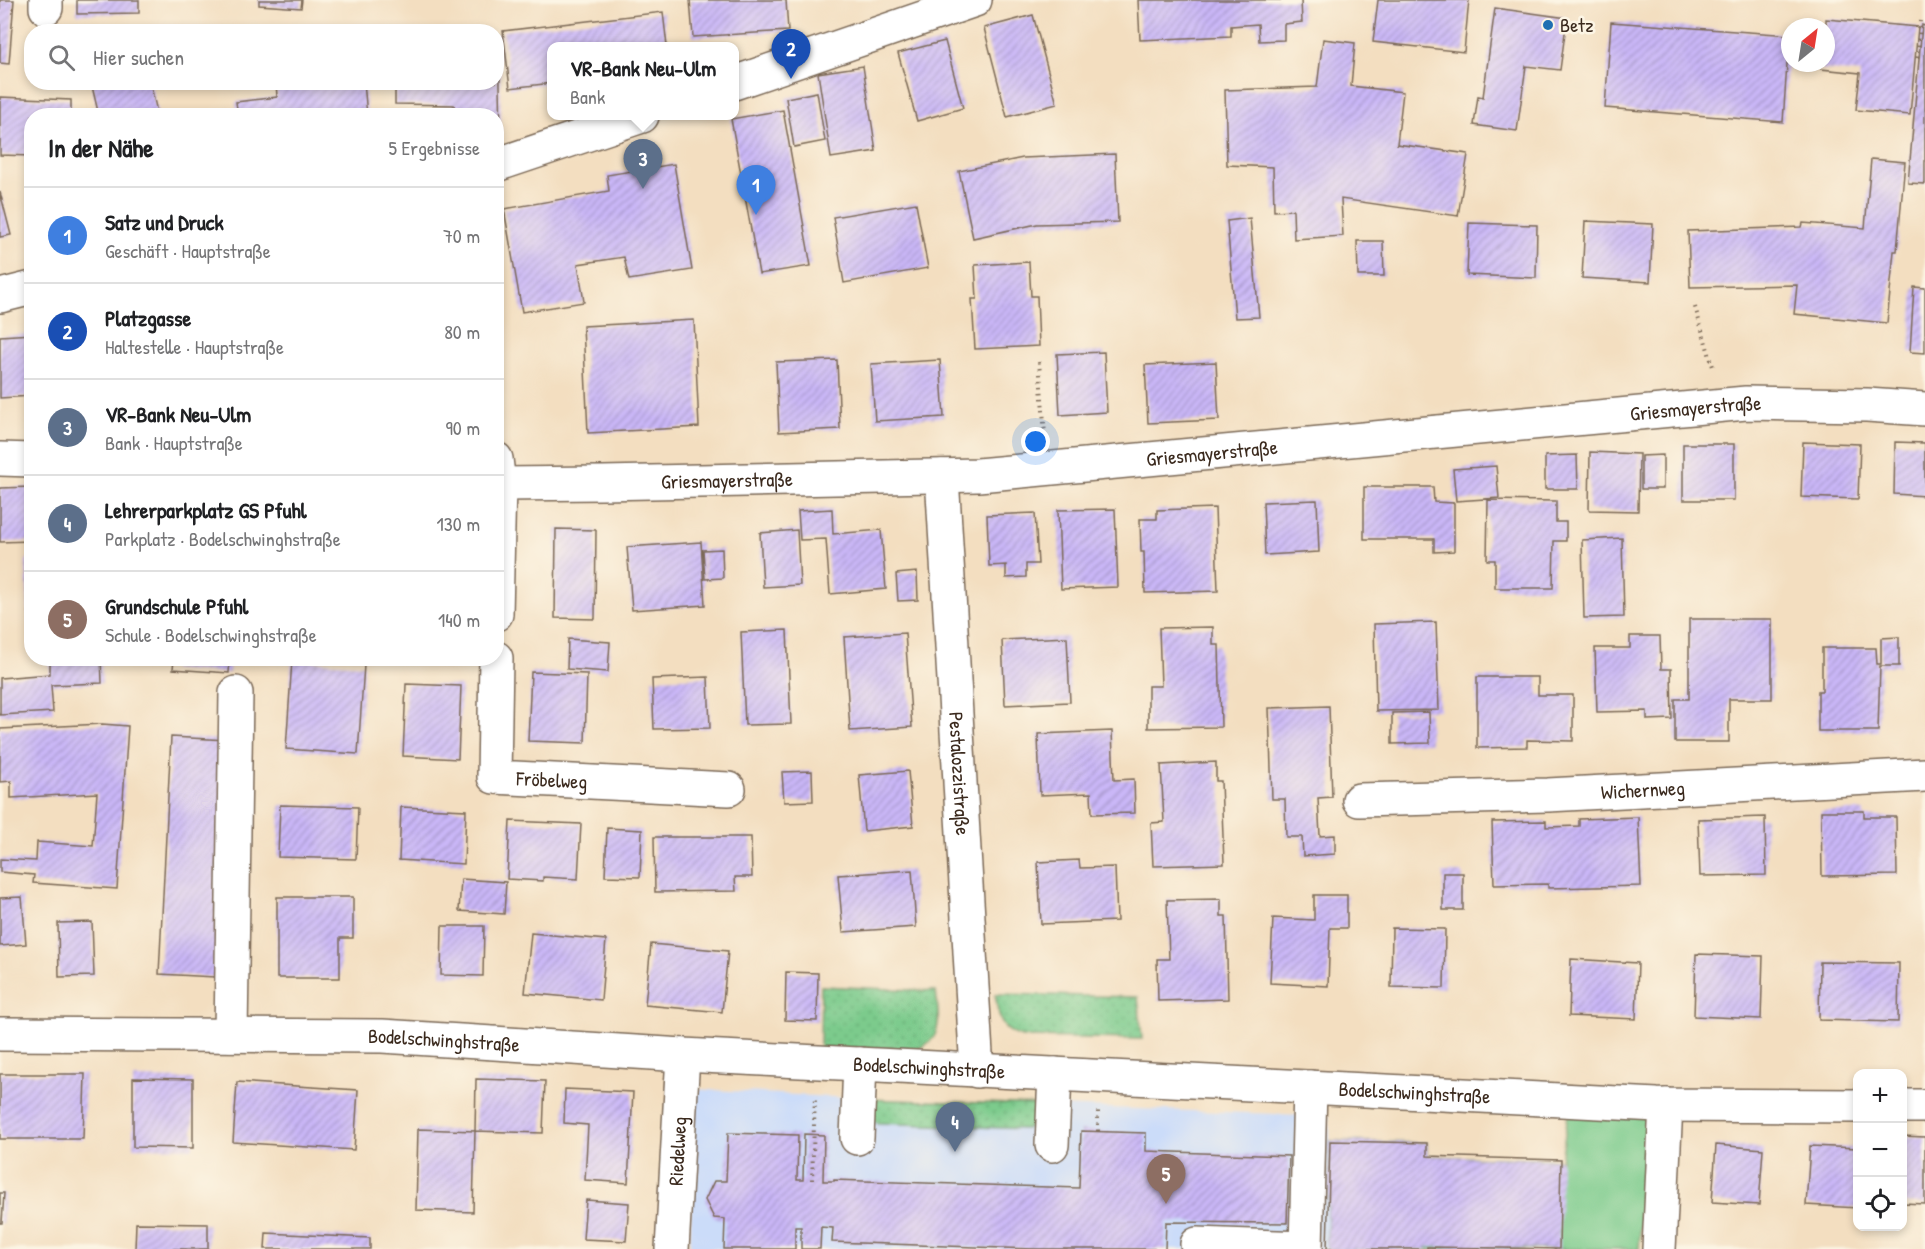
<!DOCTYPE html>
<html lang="de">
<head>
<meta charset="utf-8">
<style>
	:root { --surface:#fff; --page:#f6f6f6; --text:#202124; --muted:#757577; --line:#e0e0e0; --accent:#1f6fb2 }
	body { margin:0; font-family:"Patrick Hand",sans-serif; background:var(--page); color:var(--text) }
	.controls { position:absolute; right:18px; bottom:18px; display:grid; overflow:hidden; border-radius:12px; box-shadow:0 3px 9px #0003 }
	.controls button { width:54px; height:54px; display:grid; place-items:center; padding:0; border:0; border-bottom:2px solid var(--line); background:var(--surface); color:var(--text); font:30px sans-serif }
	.compass { position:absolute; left:1781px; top:18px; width:54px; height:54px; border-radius:50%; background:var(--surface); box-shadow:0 3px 9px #0003; rotate:30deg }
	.you { position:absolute; left:1036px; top:442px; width:21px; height:21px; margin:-15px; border:4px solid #fff; border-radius:50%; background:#1a73e8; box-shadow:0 0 0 9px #1a73e833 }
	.badge { display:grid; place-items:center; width:39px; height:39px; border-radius:50%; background:var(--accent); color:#fff; font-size:20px; font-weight:700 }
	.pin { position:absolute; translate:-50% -50px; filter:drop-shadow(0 2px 3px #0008) }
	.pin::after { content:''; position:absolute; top:32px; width:21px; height:18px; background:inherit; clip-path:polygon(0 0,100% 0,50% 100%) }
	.popup { position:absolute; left:547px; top:42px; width:192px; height:78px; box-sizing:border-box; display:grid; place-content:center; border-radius:12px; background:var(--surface); filter:drop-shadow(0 2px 4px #0005); font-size:20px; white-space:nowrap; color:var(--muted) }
	.popup b { font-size:22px; color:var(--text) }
	.popup::after { content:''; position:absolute; left:50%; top:100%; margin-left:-12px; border:12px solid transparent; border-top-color:var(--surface) }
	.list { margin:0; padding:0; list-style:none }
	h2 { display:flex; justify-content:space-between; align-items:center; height:78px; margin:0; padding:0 24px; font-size:26px }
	h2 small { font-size:20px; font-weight:400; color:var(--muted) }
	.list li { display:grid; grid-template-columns:39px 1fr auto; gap:18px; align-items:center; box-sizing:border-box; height:96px; padding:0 24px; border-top:2px solid var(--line) }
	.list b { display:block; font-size:22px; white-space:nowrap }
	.list p { margin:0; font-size:20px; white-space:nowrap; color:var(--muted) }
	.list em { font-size:20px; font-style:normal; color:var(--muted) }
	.icon { flex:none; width:33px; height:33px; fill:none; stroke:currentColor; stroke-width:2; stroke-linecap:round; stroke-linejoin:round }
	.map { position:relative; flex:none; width:1925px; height:1249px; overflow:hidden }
	.search { position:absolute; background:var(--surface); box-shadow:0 3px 9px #0003; left:24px; top:24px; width:480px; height:66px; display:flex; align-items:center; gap:15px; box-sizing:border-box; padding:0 21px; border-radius:24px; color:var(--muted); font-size:22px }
	.panel { position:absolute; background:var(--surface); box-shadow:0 3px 9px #0003; left:24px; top:108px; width:480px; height:558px; border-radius:24px }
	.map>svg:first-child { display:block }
	.built { fill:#cbdcf9 }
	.grass { fill:url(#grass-dots); stroke:#5b7a55; stroke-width:1.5 }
	.park { fill:#7bcb8c; stroke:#5b7a55; stroke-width:1.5 }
	.building { fill:url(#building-hatch) }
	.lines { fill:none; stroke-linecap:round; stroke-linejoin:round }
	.minor-casing { stroke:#7b6957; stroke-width:36 }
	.path { stroke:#7b6957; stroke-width:4; stroke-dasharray:1.5 4.5; stroke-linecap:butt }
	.minor { stroke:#fff; stroke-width:33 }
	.poi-dot { fill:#1f6fb2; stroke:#fcf5e5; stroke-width:2 }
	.labels { text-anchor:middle; stroke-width:5; stroke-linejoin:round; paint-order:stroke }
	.poi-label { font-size:20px; fill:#3b2a1e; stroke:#fcf5e5; text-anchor:start }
	.street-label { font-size:20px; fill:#3b2a1e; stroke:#fcf5e5 }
</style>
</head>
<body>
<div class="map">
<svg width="1925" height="1249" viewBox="0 0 1925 1249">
	<defs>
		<pattern id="grass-dots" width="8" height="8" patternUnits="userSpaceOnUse" patternTransform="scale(1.5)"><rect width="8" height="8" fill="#7bcb8c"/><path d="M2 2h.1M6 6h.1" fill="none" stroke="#6bae78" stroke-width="1.8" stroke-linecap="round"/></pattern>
		<pattern id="building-hatch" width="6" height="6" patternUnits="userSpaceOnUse" patternTransform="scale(1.5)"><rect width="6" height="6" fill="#cab7f8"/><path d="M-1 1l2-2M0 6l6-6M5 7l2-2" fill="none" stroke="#a595c8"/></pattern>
	</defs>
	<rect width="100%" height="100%" fill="#fcf5e5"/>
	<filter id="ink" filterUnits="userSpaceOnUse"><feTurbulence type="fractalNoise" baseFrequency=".0167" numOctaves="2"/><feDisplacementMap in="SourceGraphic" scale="12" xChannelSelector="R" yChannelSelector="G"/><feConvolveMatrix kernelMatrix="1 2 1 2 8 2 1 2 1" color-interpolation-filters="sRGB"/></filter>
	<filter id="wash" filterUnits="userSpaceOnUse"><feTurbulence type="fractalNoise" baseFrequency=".008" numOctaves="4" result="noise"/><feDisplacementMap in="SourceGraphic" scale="24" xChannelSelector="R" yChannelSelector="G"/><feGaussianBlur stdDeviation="1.35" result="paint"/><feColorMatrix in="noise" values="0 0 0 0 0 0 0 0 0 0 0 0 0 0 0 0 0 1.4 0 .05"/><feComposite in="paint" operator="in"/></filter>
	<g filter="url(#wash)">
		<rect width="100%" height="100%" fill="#f3dec0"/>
		<path class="built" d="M 694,1089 L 865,1099 L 1329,1116 L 1330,1141 L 1427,1143 L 1427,1156 L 1561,1159 L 1639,1249 L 690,1249 Z"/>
		<path class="grass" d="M 821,986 L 936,991 C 938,1014 945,1039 918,1048 L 820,1048 Z
			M 995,994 L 1138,997 L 1142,1039 L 1022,1037 C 997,1029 1000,1017 995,994 Z
			M 865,1099 L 1041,1105 L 1038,1121 L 1026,1129 L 878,1123 L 872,1121 Z"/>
		<path class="park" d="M 1569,1109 L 1648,1112 L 1639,1249 L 1327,1249 L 1330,1141 L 1427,1143 L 1427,1156 L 1561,1160 Z"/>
		<g id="blocks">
			<path class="building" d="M 0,0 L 14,0 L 9,64 L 0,63 Z
				M 77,0 L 139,0 L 139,13 L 77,14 Z
				M 259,0 L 302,0 L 301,8 L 259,5 Z
				M 690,0 L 786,0 L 788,31 L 693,37 Z
				M 1138,0 L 1301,0 L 1302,22 L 1284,24 L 1284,40 L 1259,41 L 1258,24 L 1231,26 L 1231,36 L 1140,40 Z
				M 1378,0 L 1469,0 L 1464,52 L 1373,42 Z
				M 1495,8 L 1567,18 L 1560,70 L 1526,66 L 1517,131 L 1474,125 L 1478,96 L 1483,97 Z
				M 663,12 L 667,46 L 552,46 L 552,83 L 510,88 L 503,31 Z
				M 1033,15 L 1057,104 L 1007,117 L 984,28 Z
				M 1826,19 L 1918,27 L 1910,115 L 1856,110 L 1860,73 L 1821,69 L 1822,63 L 1826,63 Z
				M 1611,22 L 1789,35 L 1783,122 L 1605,108 Z
				M 1922,25 L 1925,26 L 1925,184 L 1908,183 Z
				M 496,34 L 499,34 L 501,137 L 496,137 L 496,116 L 456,116 L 454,105 L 395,104 L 395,82 L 496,82 Z
				M 1323,39 L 1355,43 L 1351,86 L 1403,92 L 1397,144 L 1468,154 L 1458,216 L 1341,199 L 1343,236 L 1294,239 L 1293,210 L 1274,211 L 1273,167 L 1227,165 L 1225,90 L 1317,87 Z
				M 945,41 L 963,108 L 917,121 L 898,53 Z
				M 863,66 L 876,151 L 831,158 L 818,73 Z
				M 91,82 L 150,82 L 158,116 L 99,116 Z
				M 276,82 L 364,82 L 367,116 L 238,116 L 236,102 L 277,97 Z
				M 817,92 L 825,141 L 794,147 L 786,98 Z
				M 0,97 L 71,100 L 71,116 L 32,116 L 32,156 L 0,155 Z
				M 783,110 L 811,266 L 759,274 L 731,119 Z
				M 1115,154 L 1118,222 L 1037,224 L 973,238 L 959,171 L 1023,158 Z
				M 1871,159 L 1905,162 L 1897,251 L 1894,251 L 1887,323 L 1794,314 L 1797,285 L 1690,287 L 1688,231 L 1802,227 L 1803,223 L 1865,228 Z
				M 674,164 L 692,270 L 629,280 L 624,257 L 578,264 L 584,302 L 522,312 L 504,209 L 609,191 L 607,175 Z
				M 0,192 L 11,235 L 0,237 Z
				M 916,203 L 928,268 L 844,283 L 833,217 Z
				M 1250,218 L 1259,317 L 1235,318 L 1227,221 Z
				M 1585,221 L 1653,224 L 1650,282 L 1582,278 Z
				M 1469,223 L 1537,225 L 1536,278 L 1467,275 Z
				M 1357,241 L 1383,241 L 1384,276 L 1358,276 Z
				M 1029,262 L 1031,296 L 1037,296 L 1039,346 L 975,349 L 972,299 L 977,299 L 975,265 Z
				M 1914,287 L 1925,288 L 1925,353 L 1910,352 Z
				M 694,320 L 699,427 L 588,433 L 583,326 Z
				M 32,334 L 32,396 L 0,398 L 0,336 Z
				M 1104,352 L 1107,412 L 1060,415 L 1057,354 Z
				M 837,360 L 840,429 L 779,432 L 776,362 Z
				M 940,360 L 944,417 L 875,421 L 871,364 Z
				M 1216,362 L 1219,420 L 1148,423 L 1145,365 Z
				M 1803,442 L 1860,444 L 1858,499 L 1801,497 Z
				M 1895,442 L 1925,443 L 1925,496 L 1894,494 Z
				M 1683,444 L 1734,444 L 1734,500 L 1683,500 Z
				M 1590,452 L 1639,454 L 1638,511 L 1589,510 Z
				M 1577,455 L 1578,489 L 1545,489 L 1545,456 Z
				M 1663,455 L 1663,489 L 1641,489 L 1641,456 Z
				M 1496,466 L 1499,498 L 1456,501 L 1453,469 Z
				M 32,487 L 32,541 L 0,542 L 0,488 Z
				M 1364,487 L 1433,487 L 1434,502 L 1454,503 L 1454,551 L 1434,552 L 1434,539 L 1364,539 Z
				M 1317,500 L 1319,552 L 1265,555 L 1263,502 Z
				M 1488,500 L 1556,501 L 1556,522 L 1566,522 L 1566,541 L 1554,541 L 1553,588 L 1495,588 L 1495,560 L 1487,560 Z
				M 1215,508 L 1218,591 L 1145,593 L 1144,552 L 1141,552 L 1140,519 L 1157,519 L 1157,510 Z
				M 832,509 L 833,534 L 881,530 L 886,589 L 830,594 L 826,539 L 800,540 L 798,511 Z
				M 1115,509 L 1118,587 L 1061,589 L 1058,510 Z
				M 1035,513 L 1038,564 L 1026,564 L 1026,577 L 1006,578 L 1006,565 L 989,566 L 987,515 Z
				M 556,529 L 596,530 L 595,619 L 555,618 Z
				M 797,530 L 800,585 L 763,587 L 760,533 Z
				M 1622,538 L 1624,617 L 1584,618 L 1582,540 Z
				M 701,542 L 705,605 L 632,610 L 627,547 Z
				M 722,549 L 723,578 L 705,579 L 703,550 Z
				M 32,555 L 32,640 L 30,640 L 26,561 Z
				M 917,572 L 918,600 L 898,601 L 896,574 Z
				M 1689,619 L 1772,619 L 1772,699 L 1729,699 L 1729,742 L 1675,742 L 1675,699 L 1689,699 Z
				M 1436,622 L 1439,710 L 1376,711 L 1374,624 Z
				M 1213,627 L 1213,645 L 1219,645 L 1221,727 L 1148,728 L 1148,686 L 1161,686 L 1159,628 Z
				M 787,630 L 791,724 L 745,725 L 741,632 Z
				M 905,633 L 912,727 L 850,731 L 844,637 Z
				M 1630,636 L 1660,636 L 1661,669 L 1671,669 L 1672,719 L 1647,720 L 1647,711 L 1597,712 L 1595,648 L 1630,648 Z
				M 1067,637 L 1070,702 L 1005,705 L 1002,640 Z
				M 1899,637 L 1899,666 L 1880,666 L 1878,731 L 1818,731 L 1818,691 L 1822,691 L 1822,648 L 1876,648 L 1877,664 L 1881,664 L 1881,638 Z
				M 568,639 L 610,642 L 608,672 L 567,669 Z
				M 50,658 L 101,658 L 102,683 L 51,685 L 53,712 L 0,715 L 0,678 L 50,674 Z
				M 174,658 L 230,658 L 229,673 L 173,669 Z
				M 292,660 L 364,665 L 358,754 L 286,749 Z
				M 531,672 L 587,674 L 585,743 L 528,741 Z
				M 708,677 L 710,728 L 654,729 L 652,679 Z
				M 1477,677 L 1538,677 L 1538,695 L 1573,695 L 1573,741 L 1527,740 L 1527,747 L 1477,748 Z
				M 406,684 L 461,686 L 458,759 L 403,756 Z
				M 1329,706 L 1332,797 L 1318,798 L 1320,836 L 1335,835 L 1335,854 L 1303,856 L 1302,837 L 1286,837 L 1285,799 L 1272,799 L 1269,708 Z
				M 1429,712 L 1430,743 L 1392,744 L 1392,713 Z
				M 102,724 L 128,726 L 117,889 L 33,883 L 34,875 L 0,872 L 0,859 L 36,861 L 37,842 L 93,846 L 97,793 L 11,798 L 11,781 L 0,782 L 0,729 Z
				M 1112,731 L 1114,780 L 1134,779 L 1135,813 L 1092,814 L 1091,793 L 1040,795 L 1038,734 Z
				M 171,737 L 227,740 L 215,977 L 159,974 Z
				M 1216,762 L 1216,781 L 1221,781 L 1224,864 L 1153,866 L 1151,823 L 1164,822 L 1161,765 Z
				M 812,771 L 813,801 L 784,802 L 782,772 Z
				M 908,771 L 913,826 L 864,831 L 859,775 Z
				M 280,805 L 358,807 L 356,859 L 278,857 Z
				M 401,807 L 466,810 L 464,864 L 399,860 Z
				M 1821,811 L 1864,811 L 1864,817 L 1896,817 L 1897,875 L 1822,876 Z
				M 1638,817 L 1641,886 L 1548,888 L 1548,884 L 1494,885 L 1492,822 L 1546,821 L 1546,827 L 1579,826 L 1579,819 Z
				M 1765,817 L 1766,875 L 1700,876 L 1698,819 Z
				M 510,821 L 581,824 L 578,879 L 543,877 L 543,881 L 507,879 Z
				M 607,828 L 642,830 L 640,877 L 605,876 Z
				M 654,837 L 751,837 L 752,877 L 735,877 L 736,891 L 655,892 Z
				M 1079,860 L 1080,868 L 1115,867 L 1117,921 L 1041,924 L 1038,862 Z
				M 912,870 L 916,927 L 843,932 L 838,875 Z
				M 1443,873 L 1463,873 L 1463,910 L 1443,910 Z
				M 461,879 L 506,882 L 504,914 L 459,911 Z
				M 1314,895 L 1347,895 L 1347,928 L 1330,928 L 1328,986 L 1270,983 L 1273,918 L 1314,920 Z
				M 22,897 L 26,944 L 0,946 L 0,898 Z
				M 277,897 L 353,897 L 353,938 L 340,938 L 340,978 L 277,978 Z
				M 1221,899 L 1221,916 L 1226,916 L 1228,999 L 1158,1001 L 1157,959 L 1169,959 L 1167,900 Z
				M 92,922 L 94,976 L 59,977 L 58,923 Z
				M 442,926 L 484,926 L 483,976 L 441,975 Z
				M 1392,928 L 1445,929 L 1444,988 L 1391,987 Z
				M 531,933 L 606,940 L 601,1000 L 525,993 Z
				M 651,944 L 728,951 L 722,1012 L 645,1005 Z
				M 1696,954 L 1763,956 L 1761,1019 L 1694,1016 Z
				M 1571,959 L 1638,963 L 1636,1019 L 1569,1016 Z
				M 1820,962 L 1899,963 L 1898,1022 L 1819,1020 Z
				M 786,972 L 818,973 L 817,1021 L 785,1020 Z
				M 0,1074 L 85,1074 L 83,1139 L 0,1139 Z
				M 133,1078 L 193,1079 L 193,1148 L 133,1147 Z
				M 476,1079 L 545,1081 L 543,1133 L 475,1131 L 473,1212 L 416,1210 L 418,1129 L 475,1131 Z
				M 237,1082 L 358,1090 L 354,1150 L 233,1142 Z
				M 565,1089 L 633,1092 L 628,1183 L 585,1180 L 588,1125 L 564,1123 Z
				M 1081,1131 L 1146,1133 L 1146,1151 L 1289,1156 L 1287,1223 L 1166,1222 L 1165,1249 L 1034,1249 L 832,1242 L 833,1228 L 821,1227 L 820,1249 L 801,1249 L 801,1227 L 795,1227 L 795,1249 L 724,1249 L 725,1219 L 714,1218 L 705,1200 L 714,1181 L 726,1181 L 728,1133 L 798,1135 L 797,1180 L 803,1180 L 804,1134 L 824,1135 L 823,1181 L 834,1181 L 834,1180 L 1079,1188 Z
				M 1902,1136 L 1925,1137 L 1925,1204 L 1902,1203 Z
				M 1330,1141 L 1427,1143 L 1427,1156 L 1561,1160 L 1559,1249 L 1427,1247 L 1427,1249 L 1327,1249 Z
				M 1716,1145 L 1763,1149 L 1759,1205 L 1712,1202 Z
				M 1810,1146 L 1858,1148 L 1858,1208 L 1806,1205 Z
				M 0,1193 L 4,1193 L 2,1223 L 0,1223 Z
				M 586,1200 L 629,1203 L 626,1241 L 583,1239 Z
				M 136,1223 L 208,1224 L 208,1249 L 135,1249 Z
				M 266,1233 L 370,1238 L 370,1249 L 265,1249 Z"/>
		</g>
	</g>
	<g filter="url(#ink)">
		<use href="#blocks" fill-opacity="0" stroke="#7b6957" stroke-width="1.5"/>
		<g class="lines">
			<g class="minor-casing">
				<g id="minor">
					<path d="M 46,8 L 46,0"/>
					<path d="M 734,83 L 975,0"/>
					<path d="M 496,165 L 642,116"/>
					<path d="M 0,296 L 32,288"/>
					<path d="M 0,459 L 32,460"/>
					<path d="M 496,459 L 499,484 L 496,614"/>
					<path id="s1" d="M 942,476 L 977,1071"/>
					<path id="s2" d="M 496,484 L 603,483 L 978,475 L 1746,403 L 1867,405 L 1925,409"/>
					<path id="s3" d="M 496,658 L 494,777 L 729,789"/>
					<path id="s4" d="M 1359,800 L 1548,795 L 1925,775"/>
					<path id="s5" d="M 0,1034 L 382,1036 L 683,1055 L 1657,1105 L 1858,1106"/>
					<path d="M 231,1035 L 236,693"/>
					<path d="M 1902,1106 L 1925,1106"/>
					<path d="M 857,1138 L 860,1064"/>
					<path d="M 1052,1145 L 1055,1074"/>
					<path d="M 1197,1244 L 1306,1248 L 1310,1087"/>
					<path id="s6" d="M 672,1249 L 683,1055"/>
					<path d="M 1659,1249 L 1666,1105"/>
				</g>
			</g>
			<path class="path" d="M 1917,58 L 1920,21
				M 1695,307 L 1714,370
				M 1039,362 L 1045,435
				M 1098,1131 L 1098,1111
				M 812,1180 L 815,1097"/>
			<use href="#minor" class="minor"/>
		</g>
	</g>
	<circle class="poi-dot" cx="1548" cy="25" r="6"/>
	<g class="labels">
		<g class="poi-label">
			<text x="1560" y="32">Betz</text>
		</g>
		<g class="street-label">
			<text dy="7" stroke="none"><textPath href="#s2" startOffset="1203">Griesmayerstraße</textPath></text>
			<text dy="7" stroke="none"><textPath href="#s2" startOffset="717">Griesmayerstraße</textPath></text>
			<text dy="7" stroke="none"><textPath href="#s2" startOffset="231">Griesmayerstraße</textPath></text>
			<text dy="7" stroke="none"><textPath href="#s1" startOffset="298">Pestalozzistraße</textPath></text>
			<text dy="7" stroke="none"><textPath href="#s3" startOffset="177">Fröbelweg</textPath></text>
			<text dy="7" stroke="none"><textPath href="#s4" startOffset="284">Wichernweg</textPath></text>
			<text dy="7" stroke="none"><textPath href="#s5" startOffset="444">Bodelschwinghstraße</textPath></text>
			<text dy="7" stroke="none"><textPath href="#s5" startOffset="930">Bodelschwinghstraße</textPath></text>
			<text dy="7" stroke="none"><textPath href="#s5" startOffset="1416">Bodelschwinghstraße</textPath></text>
			<text dy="7" stroke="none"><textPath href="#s6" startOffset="98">Riedelweg</textPath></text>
		</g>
	</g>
</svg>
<div class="controls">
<button>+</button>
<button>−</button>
<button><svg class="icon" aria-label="locate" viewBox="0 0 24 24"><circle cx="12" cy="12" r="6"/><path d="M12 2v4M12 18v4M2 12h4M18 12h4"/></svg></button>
</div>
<svg class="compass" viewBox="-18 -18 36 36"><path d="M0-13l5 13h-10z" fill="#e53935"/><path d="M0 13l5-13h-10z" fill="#757577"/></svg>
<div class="you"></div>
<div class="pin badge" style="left:756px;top:215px;background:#3f7fe0">1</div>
<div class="pin badge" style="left:791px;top:79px;background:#1a4fb4">2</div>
<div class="pin badge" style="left:643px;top:189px;background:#5c6f8a">3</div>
<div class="popup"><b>VR-Bank Neu-Ulm</b>Bank</div>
<div class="pin badge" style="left:955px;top:1152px;background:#5c6f8a">4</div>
<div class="pin badge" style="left:1166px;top:1204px;background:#8d6e63">5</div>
<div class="search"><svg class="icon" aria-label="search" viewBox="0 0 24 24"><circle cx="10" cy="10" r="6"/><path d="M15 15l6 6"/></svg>Hier suchen</div>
<section class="panel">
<h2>In der Nähe<small>5 Ergebnisse</small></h2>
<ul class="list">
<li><span class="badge" style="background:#3f7fe0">1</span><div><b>Satz und Druck</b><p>Geschäft · Hauptstraße</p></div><em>70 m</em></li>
<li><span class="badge" style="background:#1a4fb4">2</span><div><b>Platzgasse</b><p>Haltestelle · Hauptstraße</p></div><em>80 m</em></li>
<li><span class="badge" style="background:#5c6f8a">3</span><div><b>VR-Bank Neu-Ulm</b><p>Bank · Hauptstraße</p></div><em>90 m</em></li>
<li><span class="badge" style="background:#5c6f8a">4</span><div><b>Lehrerparkplatz GS Pfuhl</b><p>Parkplatz · Bodelschwinghstraße</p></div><em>130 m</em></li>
<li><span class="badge" style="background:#8d6e63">5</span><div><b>Grundschule Pfuhl</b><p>Schule · Bodelschwinghstraße</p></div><em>140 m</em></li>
</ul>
</section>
</div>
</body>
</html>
